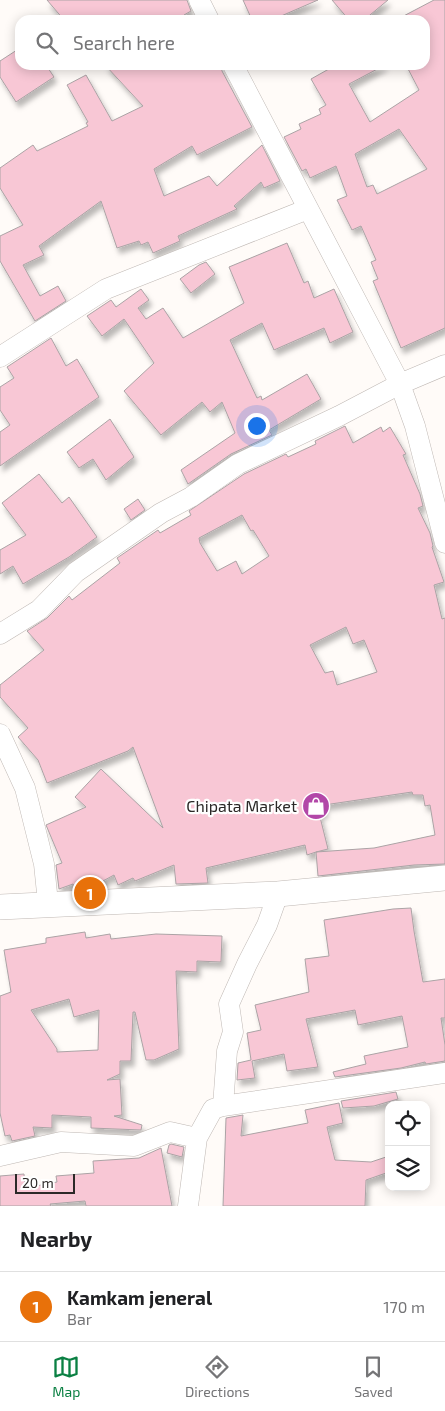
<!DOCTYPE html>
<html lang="en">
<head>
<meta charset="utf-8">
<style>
	:root { --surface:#fff; --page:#f2f2f2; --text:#202124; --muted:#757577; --line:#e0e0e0; --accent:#0b8043 }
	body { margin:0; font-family:"Exo 2",sans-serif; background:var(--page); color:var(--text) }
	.controls { position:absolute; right:15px; bottom:15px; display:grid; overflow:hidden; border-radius:10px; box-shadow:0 2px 12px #0003 }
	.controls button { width:45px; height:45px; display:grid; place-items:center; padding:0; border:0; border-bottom:1px solid var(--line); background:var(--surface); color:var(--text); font:25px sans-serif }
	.scale { position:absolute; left:15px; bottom:12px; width:60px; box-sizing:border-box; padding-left:5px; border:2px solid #2c2928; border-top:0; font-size:14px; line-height:18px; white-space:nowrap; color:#2c2928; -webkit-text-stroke:4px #fff; paint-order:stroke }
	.you { position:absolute; left:256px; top:425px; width:18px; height:18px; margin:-12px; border:4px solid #fff; border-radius:50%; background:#1a73e8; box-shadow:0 0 0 8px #1a73e833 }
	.badge { display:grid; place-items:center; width:32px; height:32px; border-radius:50%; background:var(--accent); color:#fff; font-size:16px; font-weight:700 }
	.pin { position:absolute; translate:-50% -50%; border:2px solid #fff; box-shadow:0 1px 5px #0006 }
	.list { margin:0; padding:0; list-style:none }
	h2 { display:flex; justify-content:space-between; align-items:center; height:65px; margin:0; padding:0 20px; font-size:21px }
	h2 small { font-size:16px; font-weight:400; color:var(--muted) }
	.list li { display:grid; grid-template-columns:32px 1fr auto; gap:15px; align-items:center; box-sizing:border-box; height:70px; padding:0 20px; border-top:1px solid var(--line) }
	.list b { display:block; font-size:19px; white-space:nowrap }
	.list p { margin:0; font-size:16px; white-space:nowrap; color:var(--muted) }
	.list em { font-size:16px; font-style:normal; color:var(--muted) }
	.icon { flex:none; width:28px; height:28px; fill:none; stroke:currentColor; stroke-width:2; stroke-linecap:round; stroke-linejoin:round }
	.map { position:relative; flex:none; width:445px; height:1206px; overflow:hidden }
	.search { position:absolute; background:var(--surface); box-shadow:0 2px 12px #0003; left:15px; right:15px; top:15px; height:55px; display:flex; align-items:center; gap:12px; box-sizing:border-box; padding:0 18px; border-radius:15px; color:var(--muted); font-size:19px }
	.sheet { height:135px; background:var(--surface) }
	nav { display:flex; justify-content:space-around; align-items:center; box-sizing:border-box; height:70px; border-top:1px solid var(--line); background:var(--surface); font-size:14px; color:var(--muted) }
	nav a { display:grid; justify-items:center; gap:2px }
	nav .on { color:var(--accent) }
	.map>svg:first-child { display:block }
	.building { fill:#f8c7d5; stroke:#aba3a5; fill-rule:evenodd; filter:url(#shadow) }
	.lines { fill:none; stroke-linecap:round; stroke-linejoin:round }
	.minor-casing { stroke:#bfb8b4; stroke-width:21 }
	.tertiary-casing { stroke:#bfb8b4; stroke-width:26 }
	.minor { stroke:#fff; stroke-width:20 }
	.tertiary { stroke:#fff; stroke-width:25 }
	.labels { text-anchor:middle; stroke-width:4.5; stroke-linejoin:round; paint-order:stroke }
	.poi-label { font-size:16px; fill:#2c2928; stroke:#fff; text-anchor:end }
</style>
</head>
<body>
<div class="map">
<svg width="445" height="1206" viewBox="0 0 445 1206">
	<defs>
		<filter id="shadow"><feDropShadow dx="3" dy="5.5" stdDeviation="2.5" flood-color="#0004"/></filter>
	</defs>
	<rect width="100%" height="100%" fill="#fffbf8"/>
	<path class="building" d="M 47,0 L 187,0 L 191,11 L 184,15 L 185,20 L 64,20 Z
		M 243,0 L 318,0 L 272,20 L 252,20 Z
		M 332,0 L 388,0 L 364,20 L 349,20 Z
		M 434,0 L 445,0 L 445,328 L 401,348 L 373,281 L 378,279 L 371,262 L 376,260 L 361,226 L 352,230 L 337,200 L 347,196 L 336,166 L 310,178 L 306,169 L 302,171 L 284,137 L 301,129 L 299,124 L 321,114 L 319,109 L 326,105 L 311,79 L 336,65 L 385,65 L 349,84 L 370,122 L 419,90 L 406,65 L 425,65 L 425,20 L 396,20 ZM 399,129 L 427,169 L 377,194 L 373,185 L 367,187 L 355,154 Z
		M 20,48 L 20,65 L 46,65 L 54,77 L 16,102 L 0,77 L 0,61 Z
		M 105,65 L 221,65 L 222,71 L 252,127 L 197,155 L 192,146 L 154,169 L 164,196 L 209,176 L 217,186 L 262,145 L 280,181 L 264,188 L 261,182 L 234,206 L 237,209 L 178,236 L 180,241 L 153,253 L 148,242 L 141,245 L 139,241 L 117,248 L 101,201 L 39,246 L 44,255 L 23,265 L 40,296 L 58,286 L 66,301 L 35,321 L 0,261 L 0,236 L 23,225 L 0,188 L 0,168 L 33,145 L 37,151 L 88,126 L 86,123 L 88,122 L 67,85 L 86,75 L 112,121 L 143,106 Z
		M 287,243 L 304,283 L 308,281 L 314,298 L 334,289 L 353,332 L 330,343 L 324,328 L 274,350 L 262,323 L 230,340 L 257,398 L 261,396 L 262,400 L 307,374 L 321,399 L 269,430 L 272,435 L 231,454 L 188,484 L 181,470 L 235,433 L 222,402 L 210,412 L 202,402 L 161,435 L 124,391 L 154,363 L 124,319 L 102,336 L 87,316 L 111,300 L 116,307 L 141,289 L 149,300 L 138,308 L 146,319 L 163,308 L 183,338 L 244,303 L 229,267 Z
		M 206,262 L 215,274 L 191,293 L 180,279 L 199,265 Z
		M 51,338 L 66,366 L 77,359 L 99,397 L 0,466 L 0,432 L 10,425 L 0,410 L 0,387 L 14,378 L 7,367 Z
		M 110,419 L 134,457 L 106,480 L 93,459 L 79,468 L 67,452 Z
		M 345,426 L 353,443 L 381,427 L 383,432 L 390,427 L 406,454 L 403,455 L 420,494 L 423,506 L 418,508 L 430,533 L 433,546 L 432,547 L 444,582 L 434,585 L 442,619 L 445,618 L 445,864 L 414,865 L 318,876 L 316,852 L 307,855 L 305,845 L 206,868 L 208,883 L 176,884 L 174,865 L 135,881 L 133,878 L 118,885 L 114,875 L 90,888 L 75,889 L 73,884 L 59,889 L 56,865 L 62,863 L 46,825 L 86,807 L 75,797 L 101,769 L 163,828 L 133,747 L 128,751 L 47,783 L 38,760 L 18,737 L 28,728 L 0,697 L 0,685 L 44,650 L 27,631 L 47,618 L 69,596 L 72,600 L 120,563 L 117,558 L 158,530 L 160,533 L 191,515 L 189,511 L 244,474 L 286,454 L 288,457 L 316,444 L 315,441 ZM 242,515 L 251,531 L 253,530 L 269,556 L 242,574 L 236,561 L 217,571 L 200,543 L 199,538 ZM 346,627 L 353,644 L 364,640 L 377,672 L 337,685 L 333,671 L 325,673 L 310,645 ZM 412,792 L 413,795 L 423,795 L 425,806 L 430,805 L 435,835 L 374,848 L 316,852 L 328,849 L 319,813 L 325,813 L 324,805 Z
		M 39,474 L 62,503 L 69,497 L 97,537 L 69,557 L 23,584 L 13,566 L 0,574 L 0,550 L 26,535 L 2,503 Z
		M 138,499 L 145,510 L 131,520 L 124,509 Z
		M 411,908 L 414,931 L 423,982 L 445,979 L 445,1018 L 441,1018 L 445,1045 L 445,1061 L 426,1064 L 425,1062 L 401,1068 L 335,1077 L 333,1072 L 366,1064 L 364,1056 L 408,1047 L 402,1016 L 358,1025 L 355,1010 L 306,1019 L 318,1067 L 287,1071 L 284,1054 L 252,1061 L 255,1078 L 237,1080 L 238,1063 L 251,1060 L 247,1033 L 261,1030 L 255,1005 L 309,992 L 305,959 L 329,956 L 324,920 L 393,909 Z
		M 85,932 L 86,938 L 110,934 L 111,939 L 156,934 L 222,936 L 221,962 L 197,961 L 197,972 L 176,971 L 179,1049 L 154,1060 L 146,1060 L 135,1012 L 133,1012 L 131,1061 L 120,1061 L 120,1074 L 107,1080 L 120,1079 L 122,1115 L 114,1116 L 142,1125 L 141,1130 L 91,1128 L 91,1117 L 52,1115 L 52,1128 L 33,1127 L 35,1136 L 12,1141 L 10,1135 L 5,1136 L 0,1113 L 0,996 L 11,992 L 4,950 L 46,943 L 46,938 ZM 69,999 L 74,1017 L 99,1010 L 98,1050 L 57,1052 L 57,1049 L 31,1010 Z
		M 396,1092 L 398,1099 L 374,1106 L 343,1108 L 341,1101 Z
		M 339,1103 L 343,1123 L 327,1127 L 335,1160 L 371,1162 L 389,1156 L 389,1172 L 366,1180 L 365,1206 L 223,1206 L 226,1118 L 243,1115 L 241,1136 L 308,1123 L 305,1110 Z
		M 171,1144 L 184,1147 L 182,1157 L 167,1153 L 169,1145 Z
		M 161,1148 L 172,1206 L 86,1206 L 85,1201 L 50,1204 L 51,1206 L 0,1206 L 0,1176 L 24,1174 L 25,1188 L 57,1182 L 56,1176 L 94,1173 L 93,1161 L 139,1158 Z"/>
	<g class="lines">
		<g class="minor-casing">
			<path id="minor" d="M 199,0 L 209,20
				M 233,65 L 400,384 L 415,426 L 445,543
				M 0,357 L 106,289 L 308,209
				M 0,634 L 39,610 L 76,572 L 161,513 L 191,497 L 238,464 L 339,416 L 400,384 L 445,365
				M 0,734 L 25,788 L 44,864 L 48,903
				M 223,1106 L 227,1051 L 233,1032 L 229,1004 L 247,964 L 267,925 L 278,894
				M 197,1138 L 213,1109 L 223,1106 L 445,1073
				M 0,1156 L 61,1142 L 134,1146 L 170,1132 L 197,1138 L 188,1206"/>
		</g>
		<g class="tertiary-casing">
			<path id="tertiary" d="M 0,907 L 278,894 L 445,878"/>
		</g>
		<use href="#minor" class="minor"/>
		<use href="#tertiary" class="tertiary"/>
	</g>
	<defs>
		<g id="shop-disc" transform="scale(1.4375)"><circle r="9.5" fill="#b247a8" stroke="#fff"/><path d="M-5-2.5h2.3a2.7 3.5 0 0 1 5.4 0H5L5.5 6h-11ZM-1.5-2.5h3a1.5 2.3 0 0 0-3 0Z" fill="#fff"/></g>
	</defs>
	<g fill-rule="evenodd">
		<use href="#shop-disc" x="316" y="806"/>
	</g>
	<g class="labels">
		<g class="poi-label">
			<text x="297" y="812">Chipata Market</text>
		</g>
	</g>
</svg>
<div class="controls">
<button><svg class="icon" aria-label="locate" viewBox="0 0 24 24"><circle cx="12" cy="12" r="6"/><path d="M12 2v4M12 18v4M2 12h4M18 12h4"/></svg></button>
<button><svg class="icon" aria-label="layers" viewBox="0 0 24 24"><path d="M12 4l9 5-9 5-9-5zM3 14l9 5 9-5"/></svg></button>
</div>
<div class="scale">20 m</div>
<div class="you"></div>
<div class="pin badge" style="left:90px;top:893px;background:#e8710a">1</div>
<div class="search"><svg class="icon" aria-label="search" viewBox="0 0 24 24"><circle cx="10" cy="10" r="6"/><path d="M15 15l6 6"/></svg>Search here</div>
</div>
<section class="sheet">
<h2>Nearby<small></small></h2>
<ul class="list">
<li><span class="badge" style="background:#e8710a">1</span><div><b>Kamkam jeneral</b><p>Bar</p></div><em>170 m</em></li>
</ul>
</section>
<nav>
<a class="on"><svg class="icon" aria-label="map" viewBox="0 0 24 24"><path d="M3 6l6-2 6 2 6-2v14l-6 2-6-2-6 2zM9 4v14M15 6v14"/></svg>Map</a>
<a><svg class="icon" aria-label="directions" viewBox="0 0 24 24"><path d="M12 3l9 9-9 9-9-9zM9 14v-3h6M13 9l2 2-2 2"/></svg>Directions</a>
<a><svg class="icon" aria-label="saved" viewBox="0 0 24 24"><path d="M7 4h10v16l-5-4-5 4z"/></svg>Saved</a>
</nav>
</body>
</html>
